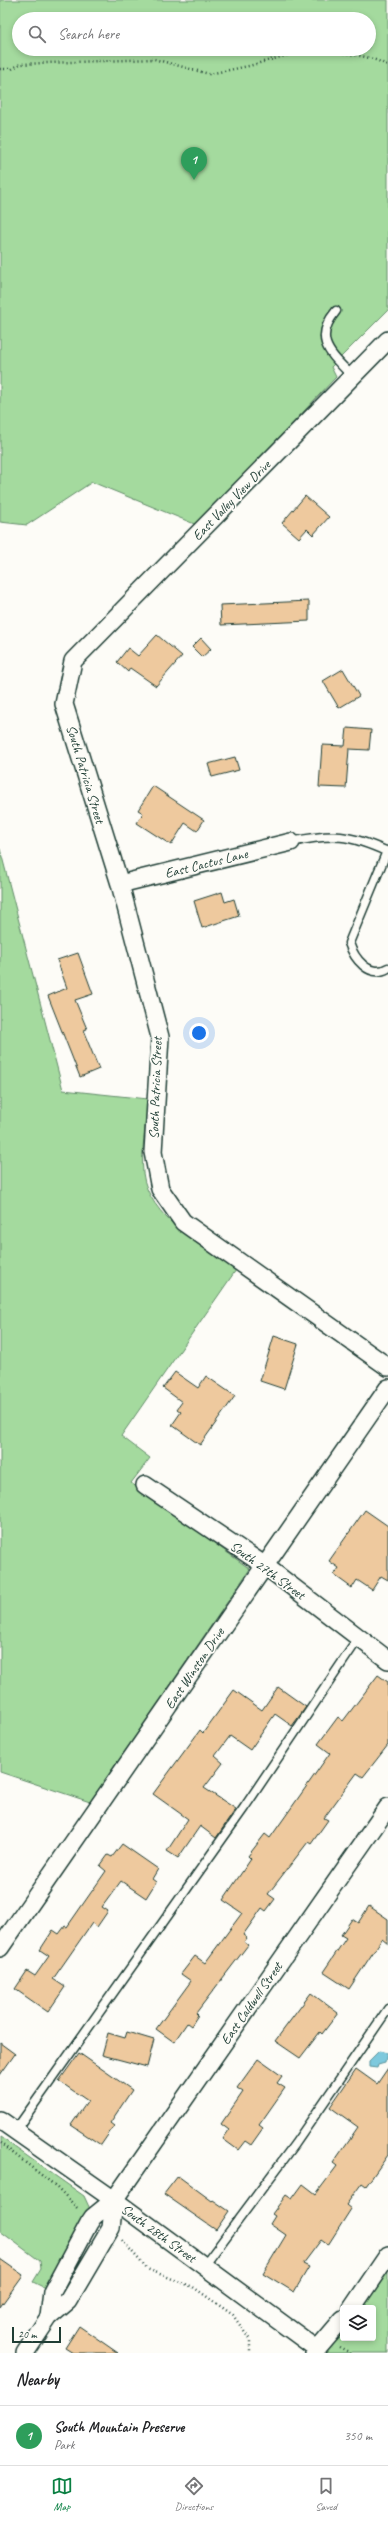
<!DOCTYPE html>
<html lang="en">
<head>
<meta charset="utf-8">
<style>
	:root { --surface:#fff; --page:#f2f2f2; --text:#202124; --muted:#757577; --line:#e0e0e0; --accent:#0b8043 }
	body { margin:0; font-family:Caveat,sans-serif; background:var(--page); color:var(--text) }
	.controls { position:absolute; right:12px; bottom:12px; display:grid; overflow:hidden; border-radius:4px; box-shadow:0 2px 6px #0003 }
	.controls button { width:36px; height:36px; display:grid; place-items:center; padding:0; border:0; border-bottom:1px solid var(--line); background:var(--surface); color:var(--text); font:20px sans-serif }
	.scale { position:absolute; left:12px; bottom:10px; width:49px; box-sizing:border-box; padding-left:4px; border:2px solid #1f3d34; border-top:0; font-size:11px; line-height:14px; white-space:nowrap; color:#1f3d34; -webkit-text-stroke:3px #fdfcf7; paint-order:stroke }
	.you { position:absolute; left:199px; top:1033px; width:14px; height:14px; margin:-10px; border:3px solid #fff; border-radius:50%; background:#1a73e8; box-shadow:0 0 0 6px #1a73e833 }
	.badge { display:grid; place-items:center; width:26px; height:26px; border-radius:50%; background:var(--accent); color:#fff; font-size:13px; font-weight:700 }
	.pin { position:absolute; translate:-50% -33px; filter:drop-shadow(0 1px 2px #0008) }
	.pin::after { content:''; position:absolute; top:21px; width:14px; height:12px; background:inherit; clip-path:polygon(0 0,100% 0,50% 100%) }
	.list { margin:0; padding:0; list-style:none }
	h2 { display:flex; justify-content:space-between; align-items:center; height:52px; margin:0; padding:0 16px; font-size:17px }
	h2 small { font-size:13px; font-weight:400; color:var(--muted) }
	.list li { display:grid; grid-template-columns:26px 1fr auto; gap:12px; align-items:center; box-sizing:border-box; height:60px; padding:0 16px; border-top:1px solid var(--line) }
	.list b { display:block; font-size:15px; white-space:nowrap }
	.list p { margin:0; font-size:13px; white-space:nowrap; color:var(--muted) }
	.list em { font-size:13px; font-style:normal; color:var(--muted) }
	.icon { flex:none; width:22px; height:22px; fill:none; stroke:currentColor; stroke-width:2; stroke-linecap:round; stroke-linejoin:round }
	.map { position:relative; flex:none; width:388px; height:2353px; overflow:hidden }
	.search { position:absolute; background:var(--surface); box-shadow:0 2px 6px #0003; left:12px; right:12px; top:12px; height:44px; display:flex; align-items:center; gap:10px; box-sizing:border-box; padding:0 14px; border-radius:22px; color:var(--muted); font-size:15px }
	.sheet { height:112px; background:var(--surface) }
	nav { display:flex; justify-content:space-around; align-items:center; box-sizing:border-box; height:56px; border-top:1px solid var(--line); background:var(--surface); font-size:11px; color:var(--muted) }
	nav a { display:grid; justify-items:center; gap:2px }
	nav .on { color:var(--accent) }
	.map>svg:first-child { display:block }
	.green { fill:#a4da9e; stroke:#628c69; fill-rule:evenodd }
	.water { fill:#7ec9dd; stroke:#589199 }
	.building { fill:#eec99e; stroke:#1f3d34 }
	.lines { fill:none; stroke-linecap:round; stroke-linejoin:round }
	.lane-casing { stroke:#1f3d34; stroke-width:11 }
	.street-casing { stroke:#1f3d34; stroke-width:20 }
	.path { stroke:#1f3d34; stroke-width:2.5; stroke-dasharray:1 3; stroke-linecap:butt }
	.lane { stroke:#fdfcf7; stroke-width:8 }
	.street { stroke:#fdfcf7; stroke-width:17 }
	.labels { text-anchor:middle; stroke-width:3.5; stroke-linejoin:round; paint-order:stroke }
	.street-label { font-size:14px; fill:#1f3d34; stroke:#fdfcf7 }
</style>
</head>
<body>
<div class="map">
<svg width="388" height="2353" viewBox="0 0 388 2353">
	<rect width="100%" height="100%" fill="#fdfcf7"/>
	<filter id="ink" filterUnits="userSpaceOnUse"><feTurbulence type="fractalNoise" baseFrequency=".025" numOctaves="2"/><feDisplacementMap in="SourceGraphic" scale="8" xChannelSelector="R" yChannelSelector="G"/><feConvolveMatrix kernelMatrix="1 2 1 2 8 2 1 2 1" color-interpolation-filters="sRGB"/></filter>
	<g filter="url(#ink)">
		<path class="green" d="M 0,0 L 388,0 L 388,310 L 331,367 L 336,377 L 197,525 L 92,482 L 27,525 L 0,522 ZM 19,19 L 369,19 L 369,49 L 19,49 Z
			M 0,849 L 63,1090 L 148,1099 C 146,1122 141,1151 143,1173 C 148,1217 203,1247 236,1270 L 121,1436 L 150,1458 L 131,1483 L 250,1569 L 90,1802 L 0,1772 Z
			M 0,2137 L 84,2196 L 90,2209 L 45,2288 L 33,2282 L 41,2269 L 40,2261 L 0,2231 Z
			M 388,2255 L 388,2353 L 314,2353 L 343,2319 L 343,2338 L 373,2338 L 373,2308 L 352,2308 Z"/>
		<path class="water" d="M 379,2051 L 387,2053 L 385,2063 L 378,2065 L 377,2068 L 369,2067 L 369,2061 Z"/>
		<path class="building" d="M 305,496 L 329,517 L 313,535 L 307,529 L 299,538 L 282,523 Z
			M 309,601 L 309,621 L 221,625 L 220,605 Z
			M 157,635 L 182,656 L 156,686 L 130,668 L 128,672 L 117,662 L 128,648 L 138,656 Z
			M 201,638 L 211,649 L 202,657 L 192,647 Z
			M 343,669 L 359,696 L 339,708 L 323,681 Z
			M 347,728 L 371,730 L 369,750 L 349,749 L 346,788 L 319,787 L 322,745 L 345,746 Z
			M 235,757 L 239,770 L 212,777 L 208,764 Z
			M 153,786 L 204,820 L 197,831 L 185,823 L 171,845 L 137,823 L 143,813 L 138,810 Z
			M 222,892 L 225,902 L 234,899 L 239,916 L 202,928 L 194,901 Z
			M 78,953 L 93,994 L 75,1000 L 87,1029 L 83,1030 L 99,1069 L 80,1077 L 48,996 L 67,988 L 57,960 Z
			M 274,1336 L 298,1344 L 284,1389 L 260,1381 Z
			M 175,1372 L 198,1388 L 206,1376 L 235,1396 L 200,1445 L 172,1425 L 181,1412 L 177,1409 L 182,1402 L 163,1388 Z
			M 365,1510 L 388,1526 L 388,1580 L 381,1576 L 372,1590 L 357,1580 L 352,1588 L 334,1575 L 339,1568 L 329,1561 Z
			M 378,1675 L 388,1682 L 388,1745 L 363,1777 L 357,1773 L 324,1818 L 328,1820 L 311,1844 L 308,1842 L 268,1894 L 275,1899 L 266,1911 L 262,1908 L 243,1935 L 247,1938 L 244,1942 L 248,1945 L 196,2013 L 198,2015 L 191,2026 L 187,2023 L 174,2042 L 156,2029 L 191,1981 L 181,1974 L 195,1956 L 205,1963 L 242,1913 L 223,1900 L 251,1859 L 248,1856 L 265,1834 L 270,1838 L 330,1753 L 318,1744 L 338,1717 L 343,1721 Z
			M 278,1687 L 306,1707 L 292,1726 L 275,1714 L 250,1750 L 230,1736 L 215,1756 L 223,1763 L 204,1788 L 236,1809 L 216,1838 L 200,1826 L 178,1858 L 167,1851 L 188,1819 L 153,1794 L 200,1730 L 203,1733 L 234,1690 L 262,1710 Z
			M 122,1844 L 158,1869 L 152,1879 L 156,1882 L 146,1898 L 121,1881 L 102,1907 L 108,1911 L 97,1927 L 92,1923 L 53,1979 L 65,1987 L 48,2012 L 15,1989 L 27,1971 L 35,1976 L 49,1956 L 40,1950 L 53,1930 L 59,1934 L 65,1926 L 67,1927 L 106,1871 L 100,1866 L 108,1855 L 112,1857 Z
			M 369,1906 L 388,1919 L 388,1944 L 382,1939 L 349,1989 L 323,1972 L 346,1938 L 341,1935 L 352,1919 L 358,1923 Z
			M 311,1993 L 338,2013 L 322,2034 L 320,2032 L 300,2058 L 275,2041 Z
			M 127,2032 L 154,2040 L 147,2067 L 102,2055 L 108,2033 L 125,2038 Z
			M 0,2043 L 15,2054 L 0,2075 Z
			M 79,2053 L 132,2090 L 110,2123 L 114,2126 L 101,2145 L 71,2125 L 88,2101 L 59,2081 Z
			M 258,2059 L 282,2076 L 277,2083 L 285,2088 L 259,2125 L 263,2128 L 251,2145 L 245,2141 L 238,2150 L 223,2139 L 229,2130 L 221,2124 L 243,2092 L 237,2088 Z
			M 388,2068 L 388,2155 L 366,2186 L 362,2183 L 346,2205 L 351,2209 L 328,2245 L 321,2240 L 303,2264 L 309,2267 L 294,2292 L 263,2273 L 286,2235 L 270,2224 L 275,2216 L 272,2214 L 286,2195 L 292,2199 L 303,2184 L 316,2194 L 337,2166 L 333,2163 L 358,2127 L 330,2107 L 356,2069 L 377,2084 Z
			M 178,2176 L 212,2201 L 213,2200 L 229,2211 L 216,2230 L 164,2194 Z
			M 0,2259 L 23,2275 L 0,2307 Z
			M 79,2326 L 118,2353 L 73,2353 L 65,2348 Z"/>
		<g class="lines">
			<g class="lane-casing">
				<path id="lane" d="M 336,311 C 312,340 331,354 352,376
					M 291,842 C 334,833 348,834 388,852
					M 387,851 L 349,943 C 354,958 369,979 388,968
					M 15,2131 L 244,1808 L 358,1639
					M 204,2266 L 295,2144 L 388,2009"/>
			</g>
			<g class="street-casing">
				<path id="street" d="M 388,340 L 73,661 L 64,704 L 120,884 L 160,1037 L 153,1152 L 160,1189 L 183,1222 L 388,1367
					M 120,884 L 291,842
					M 145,1485 L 264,1565 L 388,1660
					M 0,1948 L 388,1388
					M 0,2120 L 114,2200 L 317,2349
					M 352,2308 L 388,2255
					M 49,2317 L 52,2292 L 89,2223 L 93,2217 L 114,2200 L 388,1807
					M 25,2353 L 49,2317 L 68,2301 L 111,2228 L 114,2200
					M 314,2353 L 343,2319"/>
			</g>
			<path class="path" d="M 324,49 C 345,55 369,54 388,66
				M 0,69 L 12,69 L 20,64 L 154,59 L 209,74 L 249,66 L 309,49
				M 0,2143 L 57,2187 L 79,2210
				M 122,2240 L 147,2269 L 193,2287 L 233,2315 L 250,2340 L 250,2353
				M 339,2347 L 351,2353"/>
			<use href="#lane" class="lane"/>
			<use href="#street" class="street"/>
		</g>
	</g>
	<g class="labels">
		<g class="street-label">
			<text transform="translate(231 500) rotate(-46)" y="5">East Valley View Drive</text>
			<text transform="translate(86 774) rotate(73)" y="5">South Patricia Street</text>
			<text transform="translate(206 863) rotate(-14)" y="5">East Cactus Lane</text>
			<text transform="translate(155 1088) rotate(-88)" y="5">South Patricia Street</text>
			<text transform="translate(268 1570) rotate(36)" y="5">South 27th Street</text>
			<text transform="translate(194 1668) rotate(-56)" y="5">East Winston Drive</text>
			<text transform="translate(251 2003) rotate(-55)" y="5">East Caldwell Street</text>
			<text transform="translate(159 2233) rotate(36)" y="5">South 28th Street</text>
		</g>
	</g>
</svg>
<div class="controls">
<button><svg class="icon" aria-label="layers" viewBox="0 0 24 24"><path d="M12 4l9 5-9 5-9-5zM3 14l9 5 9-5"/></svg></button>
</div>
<div class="scale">20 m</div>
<div class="you"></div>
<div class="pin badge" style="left:194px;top:180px;background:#2e9e5b">1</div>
<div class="search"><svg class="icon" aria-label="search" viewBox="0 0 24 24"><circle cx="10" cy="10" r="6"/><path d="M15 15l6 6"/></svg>Search here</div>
</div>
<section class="sheet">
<h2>Nearby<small></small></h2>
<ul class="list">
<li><span class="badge" style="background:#2e9e5b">1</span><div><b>South Mountain Preserve</b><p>Park</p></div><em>350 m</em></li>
</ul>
</section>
<nav>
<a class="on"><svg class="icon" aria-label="map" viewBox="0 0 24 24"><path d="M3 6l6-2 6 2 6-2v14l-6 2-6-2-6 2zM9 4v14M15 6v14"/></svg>Map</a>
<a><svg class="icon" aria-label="directions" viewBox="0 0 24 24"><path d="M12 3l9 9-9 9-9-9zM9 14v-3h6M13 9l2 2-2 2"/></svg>Directions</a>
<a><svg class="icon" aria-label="saved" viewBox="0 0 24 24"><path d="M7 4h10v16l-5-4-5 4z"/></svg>Saved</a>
</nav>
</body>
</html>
